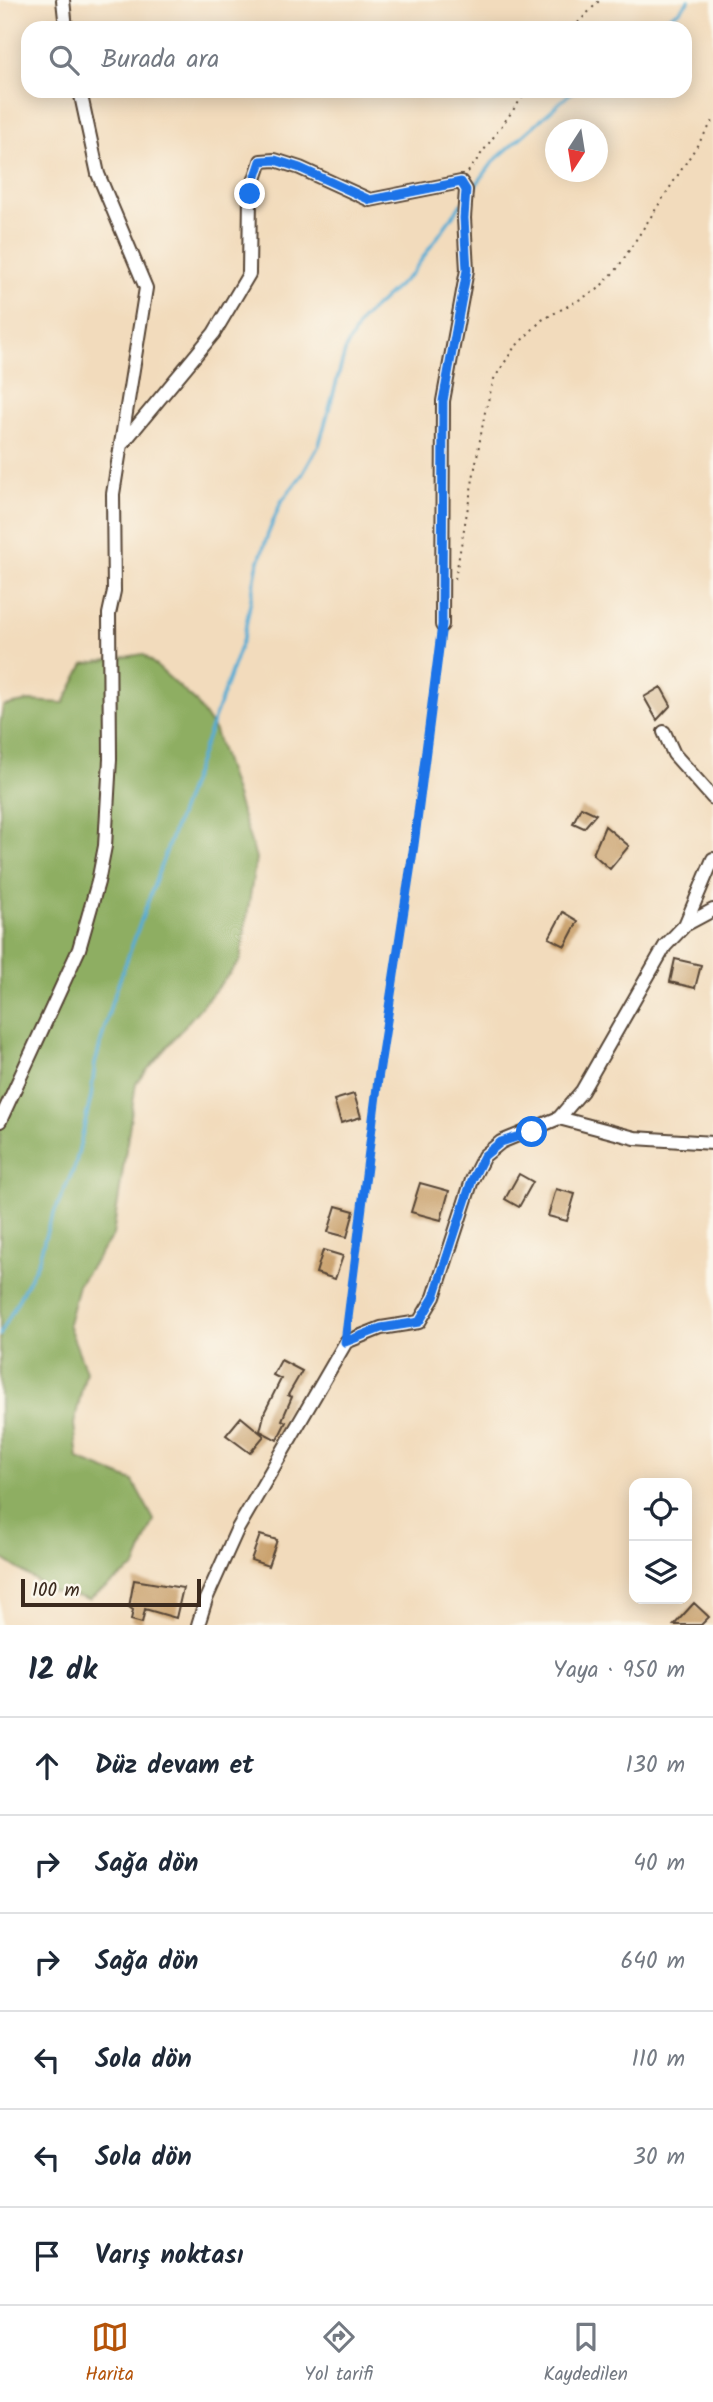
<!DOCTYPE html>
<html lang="tr">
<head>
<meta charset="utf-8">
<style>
	:root { --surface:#fff; --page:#f6f6f7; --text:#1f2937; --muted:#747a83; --line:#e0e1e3; --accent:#b45309 }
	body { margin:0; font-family:Kalam,sans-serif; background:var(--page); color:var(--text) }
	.controls { position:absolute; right:21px; bottom:21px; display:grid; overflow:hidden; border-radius:14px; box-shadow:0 4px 18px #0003 }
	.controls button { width:63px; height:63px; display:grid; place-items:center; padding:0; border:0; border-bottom:2px solid var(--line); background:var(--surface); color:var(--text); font:35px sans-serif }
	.compass { position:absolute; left:545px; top:119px; width:63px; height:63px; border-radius:50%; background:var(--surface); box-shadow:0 4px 18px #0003; rotate:192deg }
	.scale { position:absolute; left:21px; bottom:18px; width:180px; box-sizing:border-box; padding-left:7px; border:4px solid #3b2a1e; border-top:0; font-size:19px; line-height:24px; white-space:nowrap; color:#3b2a1e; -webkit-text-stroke:5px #fbf7ec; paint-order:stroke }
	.stop { position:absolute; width:21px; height:21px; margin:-16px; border:5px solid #1a73e8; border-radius:50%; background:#fff }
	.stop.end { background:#1a73e8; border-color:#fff; box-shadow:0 2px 7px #0008 }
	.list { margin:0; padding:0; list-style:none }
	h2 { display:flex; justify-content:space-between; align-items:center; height:91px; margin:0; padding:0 28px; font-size:30px }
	h2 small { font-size:23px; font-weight:400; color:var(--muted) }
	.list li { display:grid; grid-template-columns:46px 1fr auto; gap:21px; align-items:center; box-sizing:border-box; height:98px; padding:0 28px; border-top:2px solid var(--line) }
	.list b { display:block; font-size:26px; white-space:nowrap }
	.list em { font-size:23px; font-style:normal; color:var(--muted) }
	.icon { flex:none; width:38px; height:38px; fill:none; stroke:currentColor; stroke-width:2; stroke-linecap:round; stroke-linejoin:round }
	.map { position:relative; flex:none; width:713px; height:1625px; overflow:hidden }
	.search { position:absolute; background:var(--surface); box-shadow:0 4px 18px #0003; left:21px; right:21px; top:21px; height:77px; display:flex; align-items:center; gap:18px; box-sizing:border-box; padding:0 24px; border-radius:21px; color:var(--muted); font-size:26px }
	.sheet { height:679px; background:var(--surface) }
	nav { display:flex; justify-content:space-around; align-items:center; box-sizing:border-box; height:98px; border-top:2px solid var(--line); background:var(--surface); font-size:19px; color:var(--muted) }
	nav a { display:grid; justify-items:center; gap:4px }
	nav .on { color:var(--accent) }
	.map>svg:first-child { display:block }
	.forest { fill:#8eae62; stroke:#646c40; stroke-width:2 }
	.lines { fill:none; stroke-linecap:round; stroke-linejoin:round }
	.stream { stroke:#56acd3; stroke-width:3.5 }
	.building { fill:#c9a06c }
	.street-casing { stroke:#564536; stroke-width:16 }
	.path { stroke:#564536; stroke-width:2; stroke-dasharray:2 5; stroke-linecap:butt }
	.street { stroke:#fff; stroke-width:12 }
	.route { stroke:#1a73e8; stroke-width:9 }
</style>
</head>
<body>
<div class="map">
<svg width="713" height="1625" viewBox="0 0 713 1625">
	<rect width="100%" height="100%" fill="#fbf7ec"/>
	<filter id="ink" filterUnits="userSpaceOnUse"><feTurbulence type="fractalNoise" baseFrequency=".0143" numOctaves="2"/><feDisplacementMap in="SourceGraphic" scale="14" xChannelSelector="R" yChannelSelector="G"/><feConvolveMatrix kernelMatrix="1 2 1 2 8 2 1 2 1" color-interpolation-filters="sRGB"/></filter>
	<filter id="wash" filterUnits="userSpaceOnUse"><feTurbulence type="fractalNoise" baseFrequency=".00686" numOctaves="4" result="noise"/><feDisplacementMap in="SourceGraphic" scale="28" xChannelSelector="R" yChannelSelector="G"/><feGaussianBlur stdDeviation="1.57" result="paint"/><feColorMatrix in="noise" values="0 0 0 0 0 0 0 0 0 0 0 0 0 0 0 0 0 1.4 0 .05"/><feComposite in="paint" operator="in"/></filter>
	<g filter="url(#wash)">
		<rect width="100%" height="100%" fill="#f2dbbc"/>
		<path class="forest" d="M 143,654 L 195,701 L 215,731 L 256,858 L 240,961 L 136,1083 L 113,1235 L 78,1285 L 68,1324 L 86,1371 L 74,1424 L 78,1459 L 133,1481 L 154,1520 L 135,1567 L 89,1599 L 52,1591 L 0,1557 L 0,724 L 3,706 L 29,701 L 64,703 L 84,664 Z"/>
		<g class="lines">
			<path class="stream" d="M 651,28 L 680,10 L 689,0
				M 470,193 L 494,161 L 573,91
				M 0,1335 L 38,1262 L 48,1227 L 75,1166 L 91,1097 L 95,1064 L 112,1001 L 244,636 L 257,567 L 268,534 L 281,502 L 302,475 L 319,445 L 346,348 L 362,319 L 412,273 L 461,204"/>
		</g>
		<g id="blocks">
			<path class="building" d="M 661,687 L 671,705 L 657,720 L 644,697 Z
				M 581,807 L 596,814 L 584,828 L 573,823 Z
				M 605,826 L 629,846 L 610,869 L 593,854 Z
				M 563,912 L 578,921 L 565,946 L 549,938 Z
				M 675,959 L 701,965 L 695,988 L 670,982 Z
				M 354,1094 L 361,1117 L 341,1123 L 334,1100 Z
				M 519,1174 L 533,1182 L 519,1207 L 505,1199 Z
				M 420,1183 L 449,1191 L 441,1220 L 411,1212 Z
				M 556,1189 L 575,1194 L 567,1221 L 548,1216 Z
				M 336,1206 L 354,1211 L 347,1237 L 328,1232 Z
				M 323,1250 L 343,1256 L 335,1279 L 316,1273 Z
				M 281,1360 L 302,1371 L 288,1395 L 292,1397 L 282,1420 L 286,1422 L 277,1440 L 260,1431 L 265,1411 L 281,1379 L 273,1375 Z
				M 241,1417 L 264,1436 L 250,1453 L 226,1435 Z
				M 260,1535 L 277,1540 L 268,1566 L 251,1560 Z
				M 134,1580 L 183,1588 L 176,1618 L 145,1609 L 142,1623 L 131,1620 L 133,1610 L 129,1607 Z
				M 694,1603 L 709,1617 L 701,1625 L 674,1625 Z"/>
		</g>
	</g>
	<g filter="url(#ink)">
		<use href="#blocks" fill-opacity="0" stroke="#564536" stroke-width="2"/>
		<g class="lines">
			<g class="street-casing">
				<path id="street" d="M 63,0 L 66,28
					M 123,443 L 214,333 L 249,274 L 250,194 L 261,161 L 275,160 L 300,168 L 370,200 L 461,182 L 466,190 L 464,218 L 467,270 L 443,401 L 442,625
					M 664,732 L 674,754 L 713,798
					M 685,925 L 713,859
					M 559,1118 L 635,1138 L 713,1143
					M 0,1121 L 79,949 L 98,882 L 105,846 L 110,759 L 109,614 L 114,591 L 113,494 L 146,288 L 98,174 L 80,91
					M 198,1625 L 206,1599 L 237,1530 L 346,1342 L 381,1328 L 419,1322 L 434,1297 L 472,1180 L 484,1156 L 501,1142 L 559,1118 L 582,1091 L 665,946 L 685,925 L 713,910"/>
			</g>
			<path class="path" d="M 573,28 L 600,0
				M 468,172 L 527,91
				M 455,579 L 485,412 L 494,379 L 514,348 L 542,320 L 597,290 L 617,269 L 713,121
				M 347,1327 L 378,1079 L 440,639"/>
			<use href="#street" class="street"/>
		</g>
	</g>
	<g class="lines" filter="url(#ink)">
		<path class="route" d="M 250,194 L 261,161 L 275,160 L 300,168 L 370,200 L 461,182 L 466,190 L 464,218 L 467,270 L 443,401 L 442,625 L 414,845 L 378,1079 L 345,1342 L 381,1328 L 419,1322 L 434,1297 L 472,1180 L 484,1156 L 501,1142 L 532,1132"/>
	</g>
</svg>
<div class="controls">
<button><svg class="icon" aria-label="locate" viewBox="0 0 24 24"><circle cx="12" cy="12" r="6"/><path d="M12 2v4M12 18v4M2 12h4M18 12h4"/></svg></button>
<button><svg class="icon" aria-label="layers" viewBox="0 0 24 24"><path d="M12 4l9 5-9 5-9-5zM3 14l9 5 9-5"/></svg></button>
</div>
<svg class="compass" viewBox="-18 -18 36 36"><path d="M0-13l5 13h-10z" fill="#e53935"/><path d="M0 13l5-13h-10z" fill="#747a83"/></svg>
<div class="scale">100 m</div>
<div class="stop" style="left:532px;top:1132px"></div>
<div class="stop end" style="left:250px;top:194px"></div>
<div class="search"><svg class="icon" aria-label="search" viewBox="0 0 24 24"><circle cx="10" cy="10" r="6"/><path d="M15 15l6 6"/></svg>Burada ara</div>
</div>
<section class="sheet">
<h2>12 dk<small>Yaya · 950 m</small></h2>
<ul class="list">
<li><svg class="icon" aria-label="ahead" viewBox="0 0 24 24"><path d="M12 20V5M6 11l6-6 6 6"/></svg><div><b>Düz devam et</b></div><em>130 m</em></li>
<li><svg class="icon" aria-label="right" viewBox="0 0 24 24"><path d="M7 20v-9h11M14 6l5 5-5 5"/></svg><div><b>Sağa dön</b></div><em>40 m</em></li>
<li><svg class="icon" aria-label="right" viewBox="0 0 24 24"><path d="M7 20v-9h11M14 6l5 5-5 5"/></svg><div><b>Sağa dön</b></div><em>640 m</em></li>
<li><svg class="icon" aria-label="left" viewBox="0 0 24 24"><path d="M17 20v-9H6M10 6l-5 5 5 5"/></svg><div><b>Sola dön</b></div><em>110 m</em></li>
<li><svg class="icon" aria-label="left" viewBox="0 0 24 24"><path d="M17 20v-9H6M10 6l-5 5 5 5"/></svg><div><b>Sola dön</b></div><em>30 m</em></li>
<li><svg class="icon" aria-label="arrive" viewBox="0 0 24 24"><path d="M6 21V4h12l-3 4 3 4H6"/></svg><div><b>Varış noktası</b></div></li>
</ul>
</section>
<nav>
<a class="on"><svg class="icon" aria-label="map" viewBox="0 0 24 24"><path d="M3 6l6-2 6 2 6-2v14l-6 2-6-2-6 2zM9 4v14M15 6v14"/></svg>Harita</a>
<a><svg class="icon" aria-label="directions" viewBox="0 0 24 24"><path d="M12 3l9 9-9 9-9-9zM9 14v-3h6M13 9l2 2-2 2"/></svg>Yol tarifi</a>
<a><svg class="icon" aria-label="saved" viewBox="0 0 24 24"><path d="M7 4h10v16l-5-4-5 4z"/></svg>Kaydedilen</a>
</nav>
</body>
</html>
